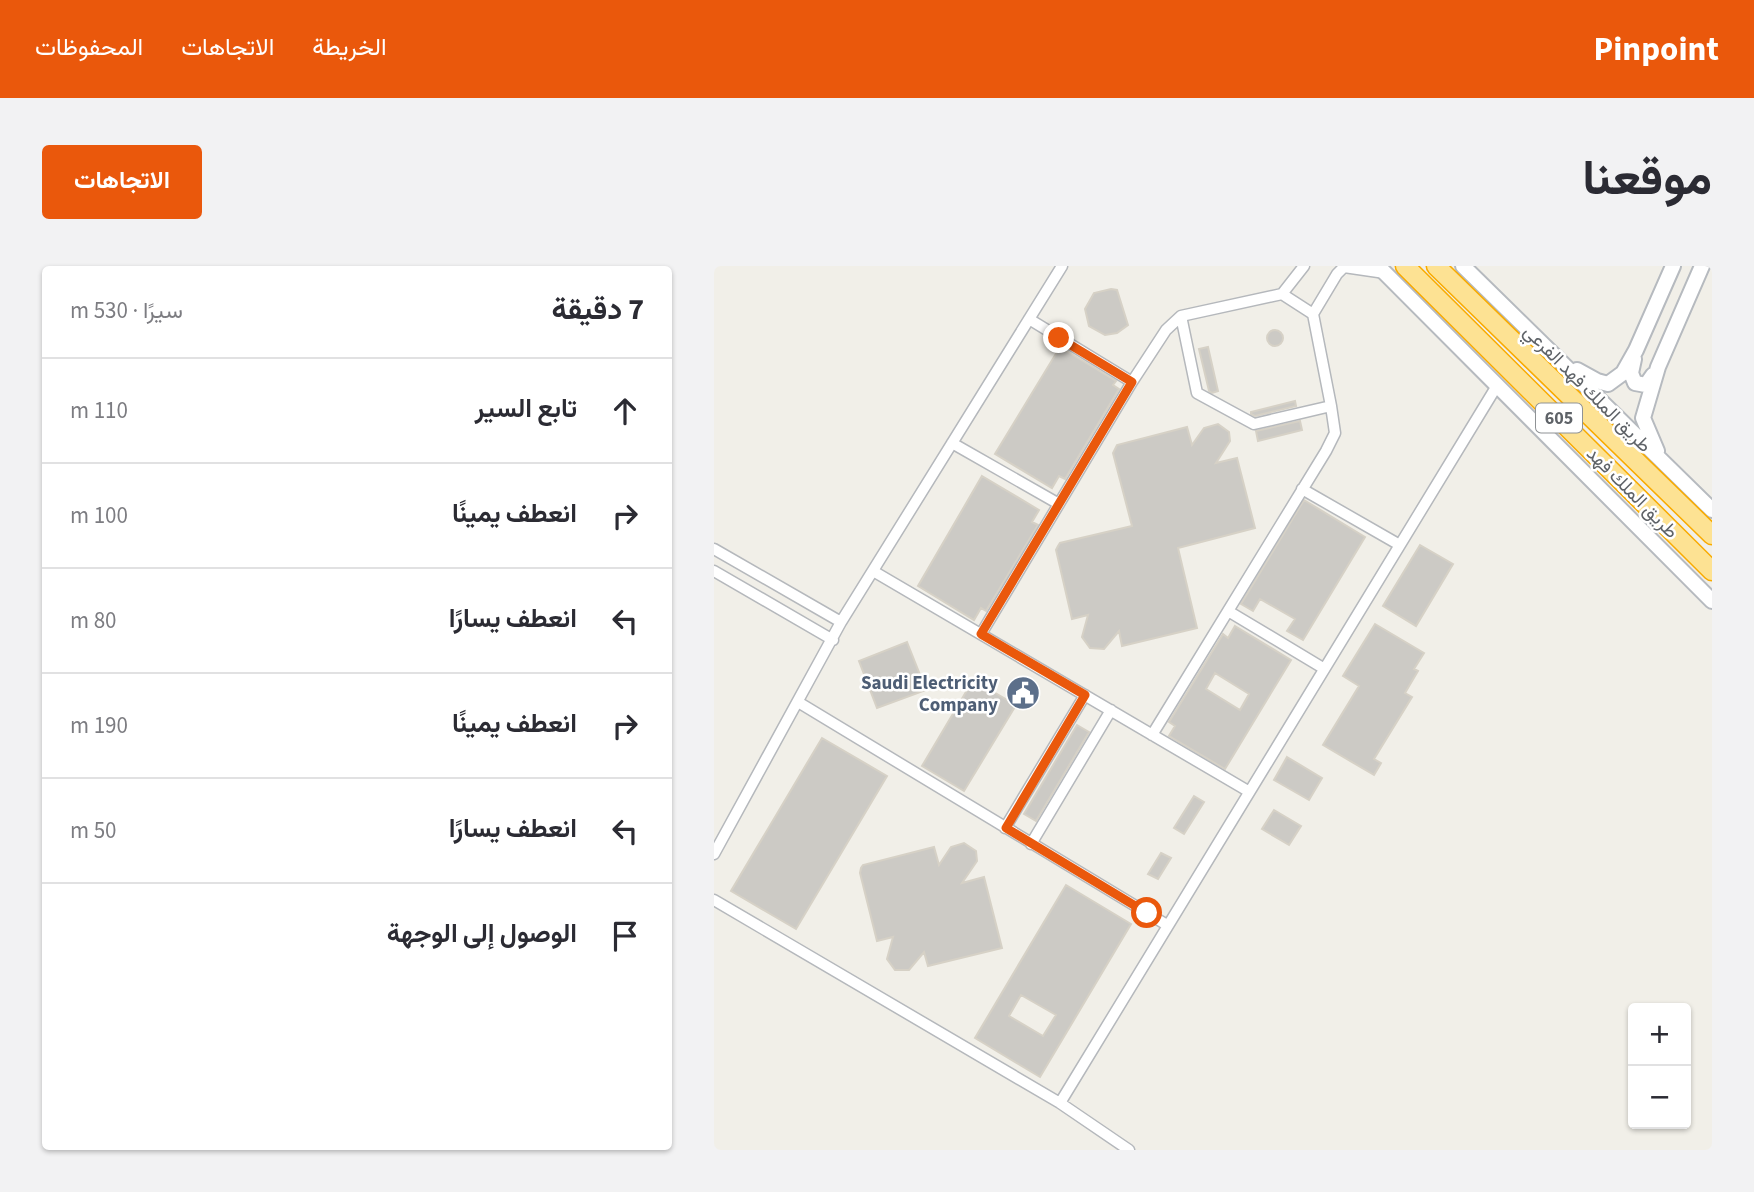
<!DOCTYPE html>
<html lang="ar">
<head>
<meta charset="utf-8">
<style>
	:root { --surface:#fff; --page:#f2f2f3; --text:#2b2b33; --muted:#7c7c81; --line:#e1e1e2; --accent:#ea580c }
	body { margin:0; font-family:"Source Sans 3",Vazirmatn,sans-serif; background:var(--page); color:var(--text); direction:rtl }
	.controls { position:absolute; right:21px; bottom:21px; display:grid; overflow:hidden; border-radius:7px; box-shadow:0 2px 5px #0004 }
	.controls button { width:63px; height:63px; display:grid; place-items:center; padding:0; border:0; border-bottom:2px solid var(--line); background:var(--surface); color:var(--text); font:35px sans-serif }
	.stop { position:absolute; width:21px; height:21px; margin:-16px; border:5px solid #ea580c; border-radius:50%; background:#fff }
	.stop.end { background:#ea580c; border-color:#fff; box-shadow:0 2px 7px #0008 }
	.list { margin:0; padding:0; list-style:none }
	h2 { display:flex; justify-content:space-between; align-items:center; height:91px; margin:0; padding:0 28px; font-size:30px }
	h2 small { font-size:23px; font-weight:400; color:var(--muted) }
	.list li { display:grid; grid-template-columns:46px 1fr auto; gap:21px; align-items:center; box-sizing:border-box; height:105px; padding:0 28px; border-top:2px solid var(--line) }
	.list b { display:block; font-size:26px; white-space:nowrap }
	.list em { font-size:23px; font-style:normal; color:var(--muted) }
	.icon { flex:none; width:38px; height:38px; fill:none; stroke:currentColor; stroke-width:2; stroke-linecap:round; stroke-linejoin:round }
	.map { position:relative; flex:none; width:998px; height:884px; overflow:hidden; direction:ltr; border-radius:7px }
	header { display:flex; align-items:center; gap:42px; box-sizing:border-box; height:98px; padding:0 35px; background:var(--accent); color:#fff }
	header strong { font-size:33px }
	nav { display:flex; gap:38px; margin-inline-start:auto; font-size:24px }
	.intro { display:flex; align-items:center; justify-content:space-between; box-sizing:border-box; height:168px; padding:0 42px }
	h1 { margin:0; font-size:49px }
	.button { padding:18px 32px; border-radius:7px; background:var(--accent); color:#fff; font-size:24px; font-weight:700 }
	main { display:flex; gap:42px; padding:0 42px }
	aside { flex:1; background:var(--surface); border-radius:7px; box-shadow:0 2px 5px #0004 }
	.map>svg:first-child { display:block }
	.building { fill:#cccac5; stroke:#d6d1c6; stroke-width:2; fill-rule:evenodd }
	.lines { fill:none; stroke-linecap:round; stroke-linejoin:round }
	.street-casing { stroke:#b5b8bc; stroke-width:13 }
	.secondary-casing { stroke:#b6babf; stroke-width:18 }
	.highway-casing { stroke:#f9ab00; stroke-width:21 }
	.street { stroke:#fff; stroke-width:10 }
	.secondary { stroke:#fff; stroke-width:14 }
	.highway { stroke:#fde293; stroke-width:18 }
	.route { stroke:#ea580c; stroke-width:9 }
	.labels { text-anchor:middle; stroke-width:5; stroke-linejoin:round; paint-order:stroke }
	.shield { fill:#fff; stroke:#8f9295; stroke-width:2 }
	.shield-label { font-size:18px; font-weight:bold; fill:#5f6368 }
	.street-label { font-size:19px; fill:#5f6368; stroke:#fff }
	.service-label { font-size:19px; font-weight:bold; fill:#4e5e75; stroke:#fff; text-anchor:end }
</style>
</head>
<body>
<header>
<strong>Pinpoint</strong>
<nav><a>الخريطة</a><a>الاتجاهات</a><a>المحفوظات</a></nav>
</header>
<div class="intro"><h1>موقعنا</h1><a class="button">الاتجاهات</a></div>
<main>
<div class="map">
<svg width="998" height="884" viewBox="0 0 998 884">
	<rect width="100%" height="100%" fill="#f1efe8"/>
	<path class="building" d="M 397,23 L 403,24 L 414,59 L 403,67 L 391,69 L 375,60 L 371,43 L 380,27 Z
		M553 72a8 8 0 1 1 16 0a8 8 0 1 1-16 0Z
		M 346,81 L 402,115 L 399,119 L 405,123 L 351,213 L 345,210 L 338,222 L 281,188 Z
		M 494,81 L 504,125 L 498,127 L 495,125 L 485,83 Z
		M 581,135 L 582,140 L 541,150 L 537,148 L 537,146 Z
		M 586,155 L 588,164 L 544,175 L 542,165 Z
		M 504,158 L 515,166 L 516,175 L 502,197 L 523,192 L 541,262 L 464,282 L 483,362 L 408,380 L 405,365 L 390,383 L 376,382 L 368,371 L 374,349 L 358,353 L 342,284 L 344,280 L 346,277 L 418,260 L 399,187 L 403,179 L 473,161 L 478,179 L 490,162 Z
		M 268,210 L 325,244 L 318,256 L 324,259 L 272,345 L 267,342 L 260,354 L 204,320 Z
		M 590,234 L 651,271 L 589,374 L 573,365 L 581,353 L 546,333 L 539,345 L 527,338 Z
		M 706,279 L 739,298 L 702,360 L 669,340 Z
		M 661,358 L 710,387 L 700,403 L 704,405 L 691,427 L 698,431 L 660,493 L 667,497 L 660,509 L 609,479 L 645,420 L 629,410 Z
		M 521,360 L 577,394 L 511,503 L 455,470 L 461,460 L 455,456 L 509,368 L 514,372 ZM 501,407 L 535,428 L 526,444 L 492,423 Z
		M 193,376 L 212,424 L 163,442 L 145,395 Z
		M 259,414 L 302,439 L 250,525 L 208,500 Z
		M 363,459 L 375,466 L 322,555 L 310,548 Z
		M 108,472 L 173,510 L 82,663 L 17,625 Z
		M 573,491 L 608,512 L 595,534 L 560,514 Z
		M 480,530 L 490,536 L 470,568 L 460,562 Z
		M 560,544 L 587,560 L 575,579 L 548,563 Z
		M 250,577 L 262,585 L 263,595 L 248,617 L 270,611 L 288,682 L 214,700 L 210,686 L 195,704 L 181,704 L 173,693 L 179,671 L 163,675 L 146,607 L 147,602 L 149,599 L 220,581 L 225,599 L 237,581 Z
		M 447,587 L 457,592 L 444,613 L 434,608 Z
		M 352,619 L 417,658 L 326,811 L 261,772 ZM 307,729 L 342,749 L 329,770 L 295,750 Z"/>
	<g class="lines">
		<g class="street-casing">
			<path id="street" d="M 590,0 L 568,28 L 467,50 L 483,127 L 540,158 L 617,140 L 599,48 L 623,8 L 630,1 L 671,7
				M 568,28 L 599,48
				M 315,53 L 418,116 L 452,64 L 467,50
				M 238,177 L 345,238
				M 588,223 L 684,278
				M 0,283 L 127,356
				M 0,305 L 119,374
				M 159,305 L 534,525
				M 514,345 L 609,402
				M 267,368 L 418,116
				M 84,436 L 453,659
				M 438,469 L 612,185 L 621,167 L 617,140
				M 291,562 L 371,429
				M 317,578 L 397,444
				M 0,588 L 127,356 L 348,0
				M 0,634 L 346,837 L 784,118
				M 346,837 L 415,884"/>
		</g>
		<g class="secondary-casing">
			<path id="secondary" d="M 664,0 L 998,335
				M 749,0 L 998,244
				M 920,93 L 917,107 L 921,117 L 932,119 L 939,109
				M 863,104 L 883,115 L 894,118 L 909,107 L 922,84 L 959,0
				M 943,185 L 929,152 L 944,101 L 988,0"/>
		</g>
		<g class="highway-casing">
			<path id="highway" d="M 691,0 L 998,305
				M 722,0 L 998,269"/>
		</g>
		<use href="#street" class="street"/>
		<use href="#secondary" class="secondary"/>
		<use href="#highway" class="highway"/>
	</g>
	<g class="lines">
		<path class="route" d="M 345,72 L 418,116 L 267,368 L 371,429 L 292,562 L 433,647"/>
	</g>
	<defs>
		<g id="civic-disc" transform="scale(1.75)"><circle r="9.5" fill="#5c6f8a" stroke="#fff"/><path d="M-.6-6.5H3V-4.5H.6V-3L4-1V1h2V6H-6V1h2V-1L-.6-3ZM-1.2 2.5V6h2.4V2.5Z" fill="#fff"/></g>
	</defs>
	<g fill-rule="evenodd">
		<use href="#civic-disc" x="309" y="427"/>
	</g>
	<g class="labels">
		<rect class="shield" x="822" y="137.5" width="46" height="29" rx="5"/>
		<g class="shield-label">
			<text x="845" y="158">605</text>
		</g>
		<g class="street-label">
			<text transform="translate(874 122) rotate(45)" y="7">طريق الملك فهد الفرعي</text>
			<text transform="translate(919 226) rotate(45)" y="7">طريق الملك فهد</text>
		</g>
		<g class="service-label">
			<text x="284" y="423">Saudi Electricity<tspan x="284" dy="22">Company</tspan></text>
		</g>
	</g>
</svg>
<div class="controls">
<button>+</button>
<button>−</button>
</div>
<div class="stop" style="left:433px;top:647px"></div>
<div class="stop end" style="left:345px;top:72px"></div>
</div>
<aside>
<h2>7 دقيقة<small>سيرًا · 530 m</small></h2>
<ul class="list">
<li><svg class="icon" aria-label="ahead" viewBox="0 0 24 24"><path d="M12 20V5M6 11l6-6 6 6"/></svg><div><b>تابع السير</b></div><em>110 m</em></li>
<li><svg class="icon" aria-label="right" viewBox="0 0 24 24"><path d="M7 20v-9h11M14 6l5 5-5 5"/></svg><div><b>انعطف يمينًا</b></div><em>100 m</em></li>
<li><svg class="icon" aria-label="left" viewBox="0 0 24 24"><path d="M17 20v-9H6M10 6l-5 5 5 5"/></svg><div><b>انعطف يسارًا</b></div><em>80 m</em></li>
<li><svg class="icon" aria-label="right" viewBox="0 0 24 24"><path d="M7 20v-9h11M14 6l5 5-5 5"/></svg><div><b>انعطف يمينًا</b></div><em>190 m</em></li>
<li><svg class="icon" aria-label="left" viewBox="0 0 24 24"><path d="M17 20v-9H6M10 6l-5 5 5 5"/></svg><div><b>انعطف يسارًا</b></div><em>50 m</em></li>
<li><svg class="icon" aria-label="arrive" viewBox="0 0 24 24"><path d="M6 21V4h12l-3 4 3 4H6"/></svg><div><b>الوصول إلى الوجهة</b></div></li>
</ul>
</aside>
</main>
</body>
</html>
